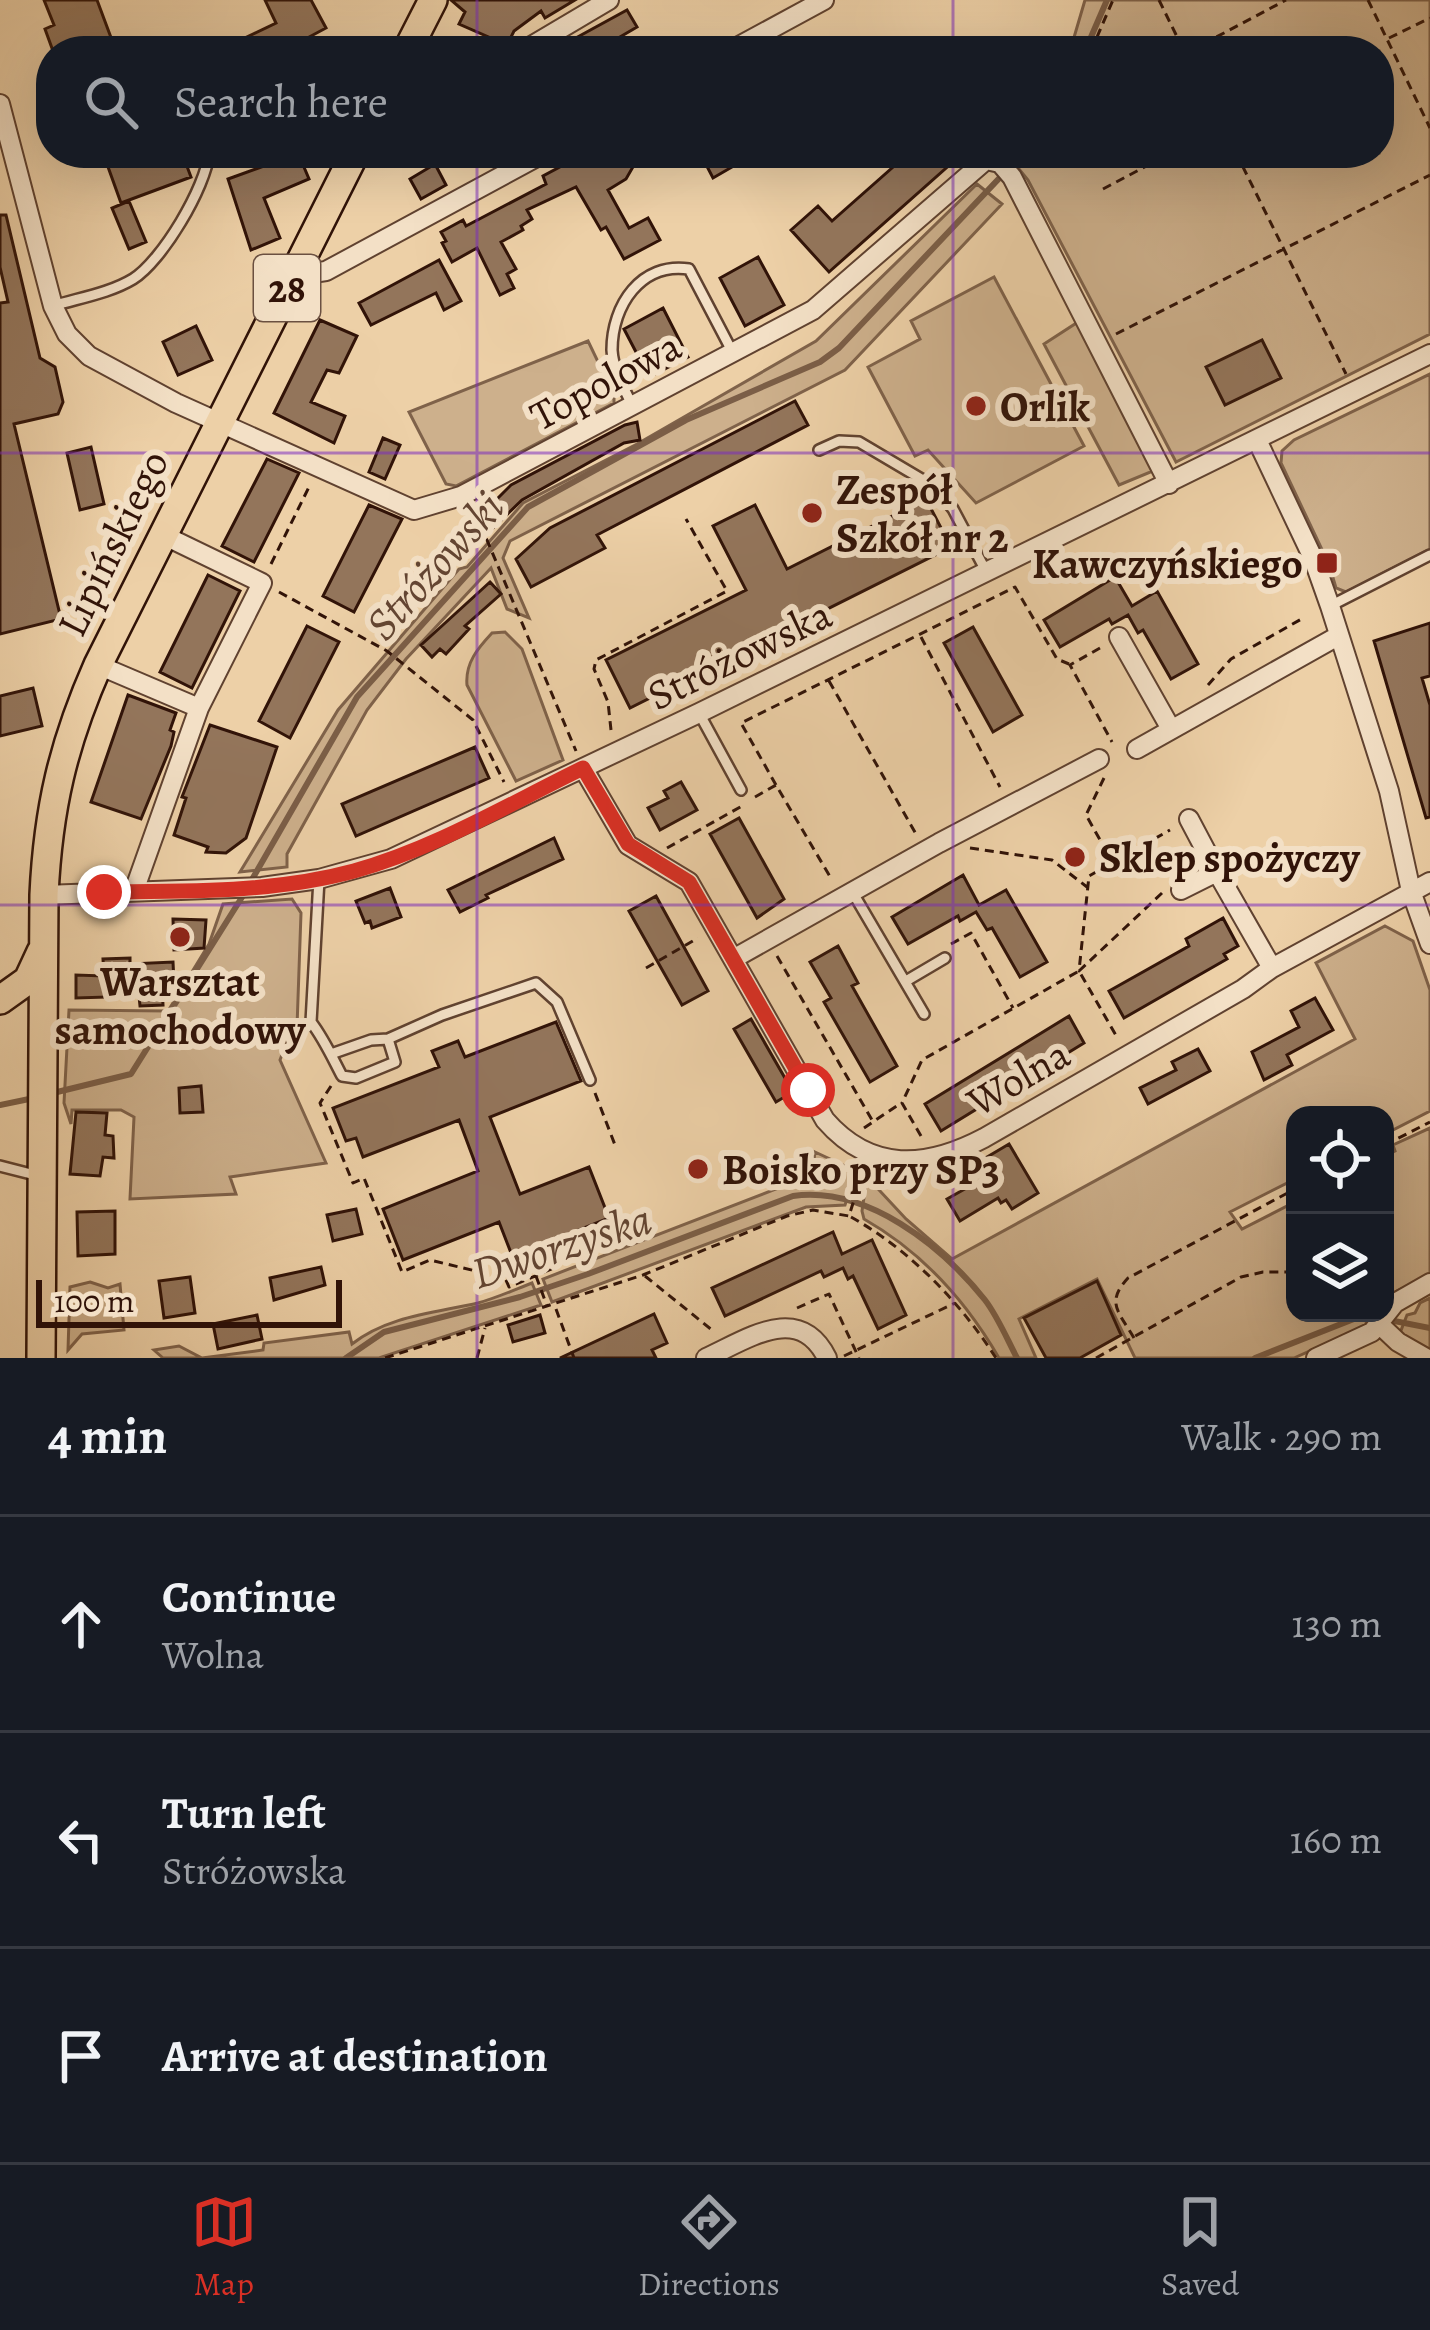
<!DOCTYPE html>
<html lang="en">
<head>
<meta charset="utf-8">
<style>
	:root { --surface:#171b24; --page:#20242c; --text:#f1f3f6; --muted:#9ea1a6; --line:#363941; --accent:#d93025 }
	body { margin:0; font-family:Alegreya,serif; background:var(--page); color:var(--text) }
	.controls { position:absolute; right:36px; bottom:36px; display:grid; overflow:hidden; border-radius:24px; box-shadow:0 12px 48px #0002 }
	.controls button { width:108px; height:108px; display:grid; place-items:center; padding:0; border:0; border-bottom:3px solid var(--line); background:var(--surface); color:var(--text); font:60px sans-serif }
	.scale { position:absolute; left:36px; bottom:30px; width:306px; box-sizing:border-box; padding-left:12px; border:6px solid #311308; border-top:0; font-size:33px; line-height:42px; white-space:nowrap; color:#311308; -webkit-text-stroke:9px #f3e0c6; paint-order:stroke }
	.stop { position:absolute; width:36px; height:36px; margin:-27px; border:9px solid #d93025; border-radius:50%; background:#fff }
	.stop.end { background:#d93025; border-color:#fff; box-shadow:0 3px 12px #0008 }
	.list { margin:0; padding:0; list-style:none }
	h2 { display:flex; justify-content:space-between; align-items:center; height:156px; margin:0; padding:0 48px; font-size:51px }
	h2 small { font-size:39px; font-weight:400; color:var(--muted) }
	.list li { display:grid; grid-template-columns:78px 1fr auto; gap:36px; align-items:center; box-sizing:border-box; height:216px; padding:0 48px; border-top:3px solid var(--line) }
	.list b { display:block; font-size:45px; white-space:nowrap }
	.list p { margin:0; font-size:39px; white-space:nowrap; color:var(--muted) }
	.list em { font-size:39px; font-style:normal; color:var(--muted) }
	.icon { flex:none; width:66px; height:66px; fill:none; stroke:currentColor; stroke-width:2; stroke-linecap:round; stroke-linejoin:round }
	.map { position:relative; flex:none; width:1430px; height:1358px; overflow:hidden }
	.search { position:absolute; background:var(--surface); box-shadow:0 12px 48px #0002; left:36px; right:36px; top:36px; height:132px; display:flex; align-items:center; gap:30px; box-sizing:border-box; padding:0 42px; border-radius:48px; color:var(--muted); font-size:45px }
	.sheet { height:804px; background:var(--surface) }
	nav { display:flex; justify-content:space-around; align-items:center; box-sizing:border-box; height:168px; border-top:3px solid var(--line); background:var(--surface); font-size:33px; color:var(--muted) }
	nav a { display:grid; justify-items:center; gap:6px }
	nav .on { color:var(--accent) }
	.map>svg:first-child { display:block }
	.green { fill:#cdb08c; stroke:#7f624a; stroke-width:3 }
	.lines { fill:none; stroke-linecap:round; stroke-linejoin:round }
	.stream { stroke:#7b5e47; stroke-width:6 }
	.building { fill:#93755b; stroke:#311308; stroke-width:3 }
	.service-casing { stroke:#604230; stroke-width:14 }
	.minor-casing { stroke:#604230; stroke-width:22 }
	.primary-casing { stroke:#311308; stroke-width:32 }
	.path { stroke:#311308; stroke-width:3; stroke-dasharray:9 6; stroke-linecap:butt }
	.service { stroke:#f3e0c6; stroke-width:9 }
	.minor { stroke:#f3e0c6; stroke-width:18 }
	.primary { stroke:#edd0a7; stroke-width:27 }
	.route { stroke:#d93025; stroke-width:15 }
	.grid { fill:none; stroke:#7b2cbf; stroke-width:3; stroke-opacity:0.55 }
	.poi-dot { fill:#8f2418; stroke:#f3e0c6; stroke-width:4.5 }
	.labels { text-anchor:middle; stroke-width:12; stroke-linejoin:round; paint-order:stroke }
	.shield { fill:#f3e0c6; stroke:#6b5041; stroke-width:3 }
	.shield-label { font-size:39px; font-weight:bold; fill:#311308 }
	.street-label { font-size:42px; fill:#311308; stroke:#f3e0c6 }
	.poi-label { font-size:42px; font-weight:bold; fill:#311308; stroke:#f3e0c6; text-anchor:start }
	.water-label { font-size:45px; font-style:italic; fill:#634532; stroke:#f3e0c6 }
</style>
</head>
<body>
<div class="map">
<svg width="1430" height="1358" viewBox="0 0 1430 1358">
	<rect width="100%" height="100%" fill="#edd0a7"/>
	<filter id="stains"><feTurbulence type="fractalNoise" baseFrequency=".00167" numOctaves="4"/><feColorMatrix values="0 0 0 0 .2 0 0 0 0 .09 0 0 0 0 .02 0 0 0 .5 -.17"/></filter>
	<radialGradient id="worn" r=".72"><stop offset=".6" stop-color="#630" stop-opacity="0"/><stop offset="1" stop-color="#630" stop-opacity=".3"/></radialGradient>
	<path class="green" d="M 1085,0 L 1430,0 L 1430,334 L 1176,462 L 1028,180 L 1006,153 L 1379,153 L 1379,51 L 1070,51 Z
		M 977,184 L 1002,204 L 845,370 L 510,541 L 503,558 L 529,618 L 507,609 L 491,568 L 406,659 L 367,710 L 287,854 L 287,867 L 240,872 L 338,710 L 459,569 L 467,567 L 523,503 L 637,444 L 816,341 Z
		M 994,277 L 1084,446 L 976,503 L 928,450 L 915,456 L 868,367 L 920,339 L 911,321 Z
		M 1078,322 L 1153,471 L 1119,485 L 1044,344 Z
		M 588,341 L 614,395 L 614,403 L 456,486 L 446,484 L 409,412 Z
		M 1430,374 L 1430,549 L 1346,592 L 1336,588 L 1331,571 L 1336,568 L 1330,555 L 1325,556 L 1281,463 L 1282,451 L 1294,440 Z
		M 505,632 L 522,649 L 563,760 L 516,781 L 467,685 C 465,663 478,648 492,633 Z
		M 292,899 L 301,913 L 297,1027 L 292,1029 L 280,1060 L 326,1163 L 230,1177 L 236,1194 L 130,1199 L 134,1117 L 121,1110 L 72,1110 L 71,1124 L 64,1103 L 69,1010 L 168,1011 L 209,944 L 223,904 Z
		M 1385,926 L 1413,941 L 1430,990 L 1430,1111 L 1385,1134 L 1385,1115 L 1295,1115 L 1295,1179 L 1230,1212 L 1242,1229 L 1295,1202 L 1295,1313 L 1370,1313 L 1365,1326 L 1294,1358 L 1135,1358 L 1097,1279 L 1019,1319 L 1036,1358 L 999,1358 C 966,1301 922,1252 864,1219 L 862,1211 L 867,1177 L 906,1219 L 952,1259 L 1355,1039 L 1316,963 Z
		M 1430,1128 L 1430,1274 L 1389,1295 L 1385,1293 L 1385,1156 L 1395,1151 L 1393,1145 Z
		M 815,1152 L 856,1171 L 845,1205 L 806,1207 L 552,1302 L 543,1279 L 812,1175 Z
		M 90,1282 L 108,1288 L 120,1284 L 124,1330 L 82,1334 L 68,1350 L 70,1287 Z
		M 532,1283 L 541,1305 L 379,1358 L 163,1358 L 154,1350 L 179,1346 L 202,1358 L 263,1350 L 264,1343 L 349,1332 L 352,1344 C 388,1316 434,1313 478,1303 C 496,1298 514,1290 532,1283 Z
		M 1430,1298 L 1430,1353 L 1400,1333 L 1407,1315 L 1415,1313 L 1420,1303 Z"/>
	<g class="lines">
		<path class="stream" d="M 1085,51 L 1107,0
			M 250,883 L 357,697 L 528,507 L 686,420 L 820,362 L 839,348 L 1023,153
			M 53,1093 L 131,1074 L 244,894
			M 0,1105 L 34,1098
			M 346,1358 L 384,1332 L 520,1297 L 588,1274 L 793,1196 C 867,1186 941,1245 985,1300 C 998,1317 1007,1339 1017,1358
			M 1255,1358 L 1364,1315 L 1430,1328"/>
	</g>
	<path class="building" d="M 44,0 L 97,0 L 116,51 L 53,51 L 45,29 L 54,25 Z
		M 265,0 L 311,0 L 326,28 L 283,51 L 254,51 L 247,37 L 276,23 Z
		M 451,0 L 575,0 L 545,18 L 541,11 L 514,31 L 507,45 L 459,24 L 465,12 Z
		M 627,10 L 637,27 L 596,51 L 552,51 Z
		M 103,153 L 182,153 L 191,177 L 121,203 Z
		M 266,153 L 298,153 L 309,179 L 264,198 L 280,238 L 251,250 L 228,179 L 267,165 Z
		M 586,153 L 641,153 L 626,179 L 608,190 L 629,228 L 648,218 L 660,240 L 624,259 L 606,227 L 601,230 L 576,187 L 527,210 L 532,219 L 521,226 L 523,230 L 501,242 L 516,269 L 507,274 L 514,288 L 500,295 L 477,248 L 452,262 L 442,243 L 446,241 L 441,232 L 463,220 L 466,226 L 546,184 L 543,176 Z
		M 700,153 L 725,153 L 732,167 L 713,178 Z
		M 909,153 L 963,153 L 829,272 L 791,230 L 818,206 L 832,221 Z
		M 435,164 L 446,185 L 421,199 L 410,179 Z
		M 129,201 L 146,242 L 129,249 L 112,208 Z
		M 0,215 L 6,215 L 40,358 L 55,367 L 63,402 L 58,414 L 14,424 L 61,619 L 0,634 L 0,303 L 8,302 L 0,267 Z
		M 758,257 L 784,305 L 745,326 L 720,278 Z
		M 439,260 L 461,301 L 444,310 L 436,293 L 371,325 L 359,303 Z
		M 663,308 L 688,357 L 649,377 L 624,329 Z
		M 320,320 L 357,336 L 339,373 L 327,370 L 311,402 L 345,416 L 334,443 L 274,413 Z
		M 196,326 L 212,360 L 178,375 L 163,342 Z
		M 1262,340 L 1281,378 L 1225,405 L 1206,367 Z
		M 795,401 L 808,425 L 597,535 L 605,548 L 531,587 L 516,559 L 550,528 Z
		M 637,422 L 640,440 L 624,443 L 522,500 L 493,528 L 480,516 L 511,485 L 625,425 Z
		M 383,438 L 400,445 L 385,479 L 369,472 Z
		M 91,447 L 104,504 L 80,510 L 67,453 Z
		M 267,459 L 299,473 L 254,562 L 222,546 Z
		M 926,499 L 951,547 L 630,708 L 606,660 L 746,590 L 713,526 L 755,505 L 787,569 Z
		M 369,505 L 402,519 L 354,612 L 323,596 Z
		M 208,575 L 240,591 L 192,688 L 160,672 Z
		M 1115,577 L 1132,606 L 1157,591 L 1198,664 L 1171,679 L 1143,630 L 1138,633 L 1128,615 L 1112,624 L 1109,619 L 1060,647 L 1044,620 Z
		M 490,582 L 501,594 L 465,626 L 469,629 L 446,654 L 440,649 L 432,657 L 421,645 Z
		M 1430,623 L 1430,676 L 1422,678 L 1430,705 L 1430,817 L 1426,818 L 1374,641 Z
		M 307,626 L 339,642 L 290,738 L 259,721 Z
		M 973,627 L 1022,715 L 993,732 L 944,643 Z
		M 33,688 L 42,726 L 0,736 L 0,696 Z
		M 128,695 L 176,713 L 170,730 L 174,732 L 171,746 L 141,819 L 91,802 Z
		M 210,725 L 277,747 L 246,838 L 226,853 L 206,852 L 208,847 L 174,835 L 186,798 L 182,797 Z
		M 475,747 L 489,778 L 356,836 L 342,804 Z
		M 681,782 L 697,810 L 660,830 L 648,808 L 668,798 L 664,791 Z
		M 739,818 L 784,899 L 757,918 L 710,834 Z
		M 554,838 L 563,859 L 486,895 L 488,898 L 460,912 L 448,890 Z
		M 963,875 L 979,905 L 1006,890 L 1047,962 L 1020,977 L 992,928 L 987,930 L 976,912 L 960,921 L 958,916 L 908,944 L 892,917 Z
		M 390,888 L 401,917 L 372,928 L 370,921 L 365,923 L 356,901 Z
		M 656,896 L 708,991 L 682,1005 L 629,911 Z
		M 1223,918 L 1238,946 L 1224,954 L 1227,959 L 1124,1018 L 1109,991 L 1189,946 L 1186,939 Z
		M 173,919 L 206,920 L 204,948 L 174,950 Z
		M 838,946 L 858,983 L 852,986 L 897,1066 L 870,1082 L 824,1002 L 831,998 L 810,962 Z
		M 130,958 L 130,964 L 173,962 L 174,983 L 162,983 L 163,1005 L 140,1006 L 139,996 L 76,998 L 76,975 L 104,976 L 103,959 Z
		M 1315,998 L 1333,1030 L 1287,1055 L 1292,1065 L 1264,1080 L 1252,1052 L 1299,1027 L 1291,1011 Z
		M 1069,1016 L 1084,1043 L 941,1131 L 925,1104 Z
		M 751,1019 L 793,1092 L 776,1102 L 734,1029 Z
		M 556,1022 L 581,1081 L 490,1117 L 520,1194 L 589,1167 L 609,1218 L 539,1246 L 547,1265 L 520,1276 L 499,1222 L 403,1260 L 383,1209 L 478,1171 L 459,1120 L 363,1157 L 356,1138 L 346,1141 L 333,1108 L 439,1067 L 432,1051 L 458,1041 L 465,1057 Z
		M 1198,1049 L 1210,1071 L 1148,1104 L 1140,1088 L 1176,1070 L 1172,1062 Z
		M 201,1086 L 203,1112 L 180,1113 L 179,1088 Z
		M 76,1112 L 107,1113 L 105,1135 L 113,1136 L 114,1158 L 103,1157 L 100,1176 L 70,1174 Z
		M 1009,1144 L 1038,1193 L 1012,1209 L 1006,1200 L 1001,1203 L 998,1198 L 960,1221 L 947,1199 L 986,1177 L 977,1163 Z
		M 356,1209 L 362,1234 L 333,1241 L 327,1215 Z
		M 115,1211 L 115,1254 L 78,1256 L 77,1212 Z
		M 833,1232 L 842,1254 L 872,1240 L 906,1315 L 878,1329 L 853,1276 L 848,1279 L 843,1268 L 824,1277 L 821,1271 L 725,1316 L 712,1288 Z
		M 321,1267 L 325,1285 L 274,1300 L 270,1278 Z
		M 190,1277 L 195,1313 L 164,1318 L 159,1281 Z
		M 1097,1281 L 1121,1335 L 1080,1358 L 1046,1358 L 1024,1318 Z
		M 654,1314 L 667,1343 L 652,1350 L 656,1358 L 560,1358 Z
		M 257,1315 L 262,1339 L 218,1349 L 213,1324 Z
		M 540,1315 L 545,1333 L 513,1342 L 508,1325 Z"/>
	<g class="lines">
		<g class="service-casing">
			<path id="service" d="M 53,306 C 79,298 110,293 133,279 C 162,261 206,187 209,153
				M 632,405 C 624,388 613,369 612,350 C 612,305 641,262 689,269 L 733,353
				M 819,450 L 839,441 L 859,442 L 935,487 L 953,509 L 987,573
				M 1330,606 L 1430,555
				M 699,713 L 741,790
				M 319,879 L 311,1022 C 324,1039 332,1057 342,1076 L 356,1078 L 395,1062 L 388,1039 L 371,1040 L 331,1054
				M 853,893 L 924,1014
				M 906,981 L 945,958
				M 388,1039 L 442,1015 L 536,983 L 557,1002 L 590,1080
				M 0,1166 L 35,1175"/>
		</g>
		<g class="minor-casing">
			<path id="minor" d="M 523,51 L 609,0
				M 730,51 L 824,0
				M 0,104 L 53,306 L 67,334 L 89,356 L 176,403 L 414,510 L 461,496 L 813,310 L 986,160 L 1000,163 L 1012,177 L 1169,484
				M 293,276 L 326,271 L 544,153
				M 1257,440 L 1313,558 L 1330,606 L 1389,791 L 1411,891 L 1430,944
				M 1119,637 L 1171,729
				M 98,665 L 199,708 L 262,583 L 163,535
				M 1137,749 L 1338,636
				M 583,768 L 628,845 L 689,882 L 825,1120 C 871,1173 927,1168 984,1138 L 1243,989 L 1272,968 L 1430,882
				M 1189,819 L 1217,872
				M 1181,890 L 1217,872 L 1272,968
				M 134,891 L 199,708
				M 44,895 L 262,887 L 319,879 L 391,859 L 699,713 L 1430,354
				M 733,959 L 939,843 L 1099,759
				M 1380,1325 L 1398,1342 L 1426,1358
				M 706,1358 C 748,1339 799,1302 827,1358
				M 1316,1358 L 1372,1332 L 1395,1303 L 1430,1283"/>
		</g>
		<g class="primary-casing">
			<path id="primary" d="M 407,51 L 433,0
				M 0,1000 L 28,980 L 41,952
				M 41,1358 L 44,895 C 48,809 63,744 98,665 L 355,153"/>
		</g>
		<path class="path" d="M 1159,0 L 1184,51
			M 1368,0 L 1430,128
			M 1389,38 L 1430,18
			M 1091,51 L 1113,0
			M 1190,51 L 1286,0
			M 1236,153 L 1346,374
			M 1028,167 L 1036,153
			M 1103,189 L 1171,153
			M 1116,334 L 1430,175
			M 471,513 L 487,540 L 576,751
			M 271,564 L 309,487
			M 279,592 L 387,651 L 473,720 L 504,782
			M 921,637 L 1000,787
			M 1100,648 L 1070,665 L 1112,742
			M 829,681 L 916,834
			M 1208,685 L 1231,659 L 1305,617
			M 611,730 L 608,702 L 594,669 L 596,660 L 727,591 L 686,519
			M 1104,778 L 1086,815 L 1112,861
			M 776,785 L 741,723 L 1015,587 L 1057,659 L 1069,664
			M 755,797 L 776,785 L 832,880
			M 1149,841 L 1169,876
			M 667,848 L 742,806
			M 970,848 L 1052,860 L 1087,887
			M 1162,893 L 1079,971 L 1089,876 L 1170,830
			M 951,944 L 971,933 L 1013,1008
			M 777,956 L 872,1120
			M 646,968 L 698,938
			M 331,1086 L 320,1103 L 353,1183 L 364,1178 L 402,1272 L 430,1260 L 505,1278 L 509,1287 L 554,1268 L 549,1252 L 611,1226
			M 595,1093 L 615,1145
			M 864,1128 L 901,1103
			M 921,1136 L 902,1103 L 922,1060 L 1079,971 L 1118,1039
			M 1385,1145 L 1430,1122
			M 851,1217 C 910,1250 960,1302 996,1358
			M 536,1276 L 547,1306
			M 645,1276 L 712,1330
			M 797,1308 L 829,1294 L 859,1358
			M 556,1309 L 574,1358
			M 1134,1338 C 1119,1312 1105,1303 1128,1278 L 1295,1189
			M 844,1356 L 955,1303
			M 385,1358 L 643,1275 L 787,1216 L 813,1210 L 849,1216 L 863,1171
			M 477,1358 L 485,1328
			M 1096,1358 L 1241,1277 L 1263,1272 L 1295,1272"/>
		<use href="#service" class="service"/>
		<use href="#minor" class="minor"/>
		<use href="#primary" class="primary"/>
	</g>
	<g class="lines">
		<path class="route" d="M 104,892 C 186,891 273,893 354,871 C 434,849 509,804 583,768 L 628,844 L 689,882 L 808,1090"/>
	</g>
	<path class="grid" d="M 477,0 L 477,51M 953,0 L 953,51M 477,153 L 477,1358M 953,153 L 953,1358M 0,453 L 1430,453M 0,905 L 1430,905"/>
	<g class="poi-dot">
		<circle cx="976" cy="406" r="12"/>
		<circle cx="812" cy="513" r="12"/>
		<rect x="1315" y="551" width="24" height="24" rx="6"/>
		<circle cx="1075" cy="857" r="12"/>
		<circle cx="180" cy="937" r="12"/>
		<circle cx="698" cy="1169" r="12"/>
	</g>
	<g class="labels">
		<rect class="shield" x="254" y="255" width="66" height="66" rx="9"/>
		<g class="shield-label">
			<text x="287" y="302">28</text>
		</g>
		<g class="street-label">
			<text transform="translate(605 380) rotate(-28)" y="15">Topolowa</text>
			<text transform="translate(112 543) rotate(-64)" y="15">Lipińskiego</text>
			<text transform="translate(739 654) rotate(-26)" y="15">Stróżowska</text>
			<text transform="translate(1018 1077) rotate(-30)" y="15">Wolna</text>
		</g>
		<g class="poi-label">
			<text x="1000" y="421">Orlik</text>
			<text x="836" y="504">Zespół<tspan x="836" dy="48">Szkół nr 2</tspan></text>
			<text x="1303" y="578" text-anchor="end">Kawczyńskiego</text>
			<text x="1099" y="872">Sklep spożyczy</text>
			<text x="180" y="996" text-anchor="middle">Warsztat<tspan x="180" dy="48">samochodowy</tspan></text>
			<text x="722" y="1184">Boisko przy SP3</text>
		</g>
		<g class="water-label">
			<text transform="translate(434 565) rotate(-48)" y="16">Stróżowski</text>
			<text transform="translate(561 1245) rotate(-18)" y="16">Dworzyska</text>
		</g>
	</g>
	<rect width="100%" height="100%" filter="url(#stains)"/>
	<rect width="100%" height="100%" fill="url(#worn)"/>
</svg>
<div class="controls">
<button><svg class="icon" aria-label="locate" viewBox="0 0 24 24"><circle cx="12" cy="12" r="6"/><path d="M12 2v4M12 18v4M2 12h4M18 12h4"/></svg></button>
<button><svg class="icon" aria-label="layers" viewBox="0 0 24 24"><path d="M12 4l9 5-9 5-9-5zM3 14l9 5 9-5"/></svg></button>
</div>
<div class="scale">100 m</div>
<div class="stop" style="left:808px;top:1090px"></div>
<div class="stop end" style="left:104px;top:892px"></div>
<div class="search"><svg class="icon" aria-label="search" viewBox="0 0 24 24"><circle cx="10" cy="10" r="6"/><path d="M15 15l6 6"/></svg>Search here</div>
</div>
<section class="sheet">
<h2>4 min<small>Walk · 290 m</small></h2>
<ul class="list">
<li><svg class="icon" aria-label="ahead" viewBox="0 0 24 24"><path d="M12 20V5M6 11l6-6 6 6"/></svg><div><b>Continue</b><p>Wolna</p></div><em>130 m</em></li>
<li><svg class="icon" aria-label="left" viewBox="0 0 24 24"><path d="M17 20v-9H6M10 6l-5 5 5 5"/></svg><div><b>Turn left</b><p>Stróżowska</p></div><em>160 m</em></li>
<li><svg class="icon" aria-label="arrive" viewBox="0 0 24 24"><path d="M6 21V4h12l-3 4 3 4H6"/></svg><div><b>Arrive at destination</b></div></li>
</ul>
</section>
<nav>
<a class="on"><svg class="icon" aria-label="map" viewBox="0 0 24 24"><path d="M3 6l6-2 6 2 6-2v14l-6 2-6-2-6 2zM9 4v14M15 6v14"/></svg>Map</a>
<a><svg class="icon" aria-label="directions" viewBox="0 0 24 24"><path d="M12 3l9 9-9 9-9-9zM9 14v-3h6M13 9l2 2-2 2"/></svg>Directions</a>
<a><svg class="icon" aria-label="saved" viewBox="0 0 24 24"><path d="M7 4h10v16l-5-4-5 4z"/></svg>Saved</a>
</nav>
</body>
</html>
